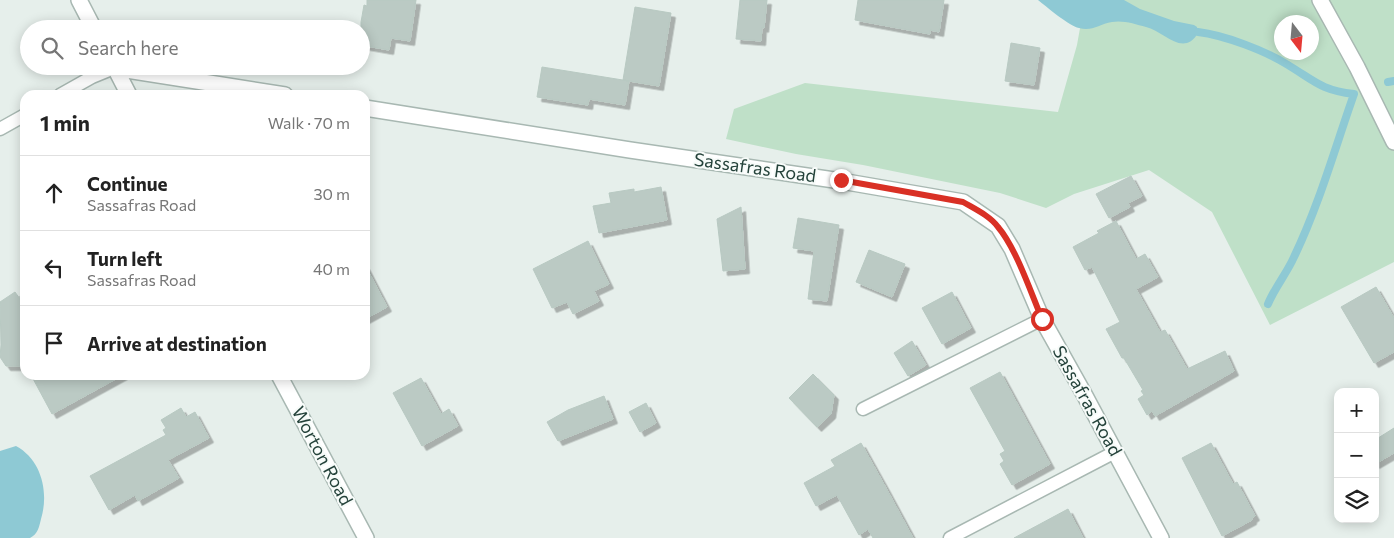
<!DOCTYPE html>
<html lang="en">
<head>
<meta charset="utf-8">
<style>
	:root { --surface:#fff; --page:#f6f6f6; --text:#222; --muted:#767676; --line:#e0e0e0 }
	body { margin:0; font-family:Commissioner,sans-serif; background:var(--page); color:var(--text) }
	.controls { position:absolute; right:15px; bottom:15px; display:grid; overflow:hidden; border-radius:10px; box-shadow:0 2px 12px #0003 }
	.controls button { width:45px; height:45px; display:grid; place-items:center; padding:0; border:0; border-bottom:1px solid var(--line); background:var(--surface); color:var(--text); font:25px sans-serif }
	.compass { position:absolute; left:1274px; top:15px; width:45px; height:45px; border-radius:50%; background:var(--surface); box-shadow:0 2px 12px #0003; rotate:164deg }
	.stop { position:absolute; width:15px; height:15px; margin:-11px; border:4px solid #d93025; border-radius:50%; background:#fff }
	.stop.end { background:#d93025; border-color:#fff; box-shadow:0 1px 5px #0008 }
	.list { margin:0; padding:0; list-style:none }
	h2 { display:flex; justify-content:space-between; align-items:center; height:65px; margin:0; padding:0 20px; font-size:21px }
	h2 small { font-size:16px; font-weight:400; color:var(--muted) }
	.list li { display:grid; grid-template-columns:32px 1fr auto; gap:15px; align-items:center; box-sizing:border-box; height:75px; padding:0 20px; border-top:1px solid var(--line) }
	.list b { display:block; font-size:19px; white-space:nowrap }
	.list p { margin:0; font-size:16px; white-space:nowrap; color:var(--muted) }
	.list em { font-size:16px; font-style:normal; color:var(--muted) }
	.icon { flex:none; width:28px; height:28px; fill:none; stroke:currentColor; stroke-width:2; stroke-linecap:round; stroke-linejoin:round }
	.map { position:relative; flex:none; width:1394px; height:538px; overflow:hidden }
	.search { position:absolute; background:var(--surface); box-shadow:0 2px 12px #0003; left:20px; top:20px; width:350px; height:55px; display:flex; align-items:center; gap:12px; box-sizing:border-box; padding:0 18px; border-radius:28px; color:var(--muted); font-size:19px }
	.panel { position:absolute; background:var(--surface); box-shadow:0 2px 12px #0003; left:20px; top:90px; width:350px; height:290px; border-radius:15px }
	.map>svg:first-child { display:block }
	.green { fill:#bfe0c8; fill-rule:evenodd }
	.water { fill:#8ec9d4 }
	.lines { fill:none; stroke-linecap:round; stroke-linejoin:round }
	.stream { stroke:#8ec9d4; stroke-width:8 }
	.building { fill:#bbcac4; stroke:#b8c9c2; filter:url(#shadow) }
	.service-casing { stroke:#a8b8b2; stroke-width:15 }
	.minor-casing { stroke:#a8b8b2; stroke-width:18 }
	.service { stroke:#fff; stroke-width:12 }
	.minor { stroke:#fff; stroke-width:15 }
	.route { stroke:#d93025; stroke-width:6 }
	.labels { text-anchor:middle; stroke-width:4; stroke-linejoin:round; paint-order:stroke }
	.street-label { font-size:18px; fill:#24423a; stroke:#f7fbf9 }
</style>
</head>
<body>
<div class="map">
<svg width="1394" height="538" viewBox="0 0 1394 538">
	<defs>
		<filter id="shadow"><feDropShadow dx="4.5" dy="4.5" stdDeviation="0" flood-color="#0004"/></filter>
	</defs>
	<rect width="100%" height="100%" fill="#e6efeb"/>
	<path class="green" d="M 1085,0 L 1394,0 L 1394,262 L 1270,325 L 1212,212 L 1149,170 L 1074,194 L 1046,208 L 1000,193 L 863,165 L 796,154 L 726,139 L 734,109 L 805,83 L 1058,112 L 1077,45 ZM 1282,22 L 1312,22 L 1312,52 L 1282,52 Z"/>
	<path class="water" d="M 1038,0 L 1124,0 L 1140,9 L 1174,21 L 1194,25 L 1197,27 L 1198,33 C 1183,58 1164,31 1146,27 C 1135,24 1123,20 1112,22 C 1099,24 1092,32 1079,28 C 1069,26 1047,7 1038,0 Z
		M 16,446 C 42,460 49,493 41,519 C 39,527 38,534 30,538 L 0,538 L 0,451 Z"/>
	<g class="lines">
		<path class="stream" d="M 1198,32 C 1224,35 1266,51 1288,65 C 1316,82 1321,90 1354,94 C 1335,148 1319,205 1294,257 C 1287,273 1275,287 1268,304
			M 1388,82 L 1394,81"/>
	</g>
	<path class="building" d="M 367,0 L 416,0 L 410,41 L 391,38 L 389,50 L 361,45 L 361,22 L 364,5 L 367,6 Z
		M 740,0 L 767,0 L 764,28 L 762,27 L 761,41 L 736,39 Z
		M 858,0 L 944,0 L 939,32 L 930,30 L 930,34 L 855,20 Z
		M 635,7 L 671,13 L 659,86 L 623,80 Z
		M 1011,43 L 1040,48 L 1034,85 L 1005,81 Z
		M 542,67 L 629,81 L 625,105 L 589,99 L 588,105 L 537,97 Z
		M 1131,176 L 1142,196 L 1128,203 L 1130,207 L 1109,218 L 1096,194 Z
		M 661,187 L 667,220 L 599,233 L 593,206 L 611,203 L 609,193 L 634,189 L 634,192 Z
		M 741,207 L 745,269 L 723,271 L 717,219 Z
		M 798,218 L 839,225 L 827,301 L 808,299 L 814,251 L 793,248 Z
		M 1116,221 L 1136,259 L 1145,254 L 1158,277 L 1136,289 L 1160,332 L 1165,330 L 1187,369 L 1225,351 L 1234,371 L 1155,416 L 1152,411 L 1147,415 L 1138,399 L 1144,395 L 1141,391 L 1143,390 L 1124,358 L 1122,358 L 1106,329 L 1120,322 L 1092,267 L 1085,270 L 1073,247 L 1099,233 L 1097,231 Z
		M 588,241 L 609,284 L 594,291 L 599,301 L 573,314 L 567,302 L 552,308 L 533,269 Z
		M 869,250 L 905,264 L 892,297 L 856,282 Z
		M 365,265 L 387,307 L 365,319 Z
		M 1376,287 L 1394,318 L 1394,352 L 1374,363 L 1341,307 Z
		M 15,292 L 25,306 L 25,366 L 6,366 L 0,357 L 1,345 L 0,302 Z
		M 952,292 L 971,328 L 942,344 L 922,308 Z
		M 912,341 L 926,365 L 908,376 L 894,353 Z
		M 1000,372 L 1050,464 L 1012,485 L 1000,464 L 1004,461 L 1000,454 L 1005,451 L 970,388 Z
		M 813,374 L 834,395 L 831,414 L 817,427 L 789,398 Z
		M 31,375 L 123,375 L 52,414 Z
		M 421,378 L 441,414 L 449,409 L 458,426 L 422,446 L 393,393 Z
		M 604,396 L 613,419 L 558,441 L 547,422 L 568,410 Z
		M 646,403 L 656,423 L 640,432 L 629,412 Z
		M 181,408 L 186,417 L 195,412 L 209,438 L 168,460 L 179,478 L 138,501 L 135,495 L 109,510 L 90,476 L 166,435 L 163,430 L 166,428 L 161,420 Z
		M 1394,428 L 1394,453 L 1375,464 L 1375,440 Z
		M 861,443 L 886,488 L 913,538 L 873,538 L 868,529 L 859,535 L 837,495 L 816,506 L 804,483 L 835,466 L 831,460 Z
		M 1211,443 L 1233,484 L 1237,482 L 1255,516 L 1252,518 L 1252,520 L 1222,536 L 1182,458 Z
		M 1068,509 L 1083,538 L 1014,538 Z"/>
	<g class="lines">
		<g class="service-casing">
			<path id="service" d="M 60,95 L 92,77 L 114,68
				M 0,129 L 25,115
				M 863,409 L 1042,319
				M 950,538 L 1115,452"/>
		</g>
		<g class="minor-casing">
			<path id="minor" d="M 79,0 L 94,29
				M 1320,0 L 1357,67 L 1394,142
				M 114,66 L 129,95
				M 114,68 L 285,95
				M 365,108 L 630,150 L 841,181 L 963,202 L 998,226 L 1012,249 L 1042,319 L 1084,394 L 1161,538
				M 279,375 L 366,538"/>
		</g>
		<use href="#service" class="service"/>
		<use href="#minor" class="minor"/>
	</g>
	<g class="lines">
		<path class="route" d="M 841,180 L 963,202 C 975,209 990,216 998,227 C 1016,248 1031,293 1042,319"/>
	</g>
	<g class="labels">
		<g class="street-label">
			<text transform="translate(755 168) rotate(8)" y="6">Sassafras Road</text>
			<text transform="translate(1087 401) rotate(61)" y="6">Sassafras Road</text>
			<text transform="translate(322 456) rotate(62)" y="6">Worton Road</text>
		</g>
	</g>
</svg>
<div class="controls">
<button>+</button>
<button>−</button>
<button><svg class="icon" aria-label="layers" viewBox="0 0 24 24"><path d="M12 4l9 5-9 5-9-5zM3 14l9 5 9-5"/></svg></button>
</div>
<svg class="compass" viewBox="-18 -18 36 36"><path d="M0-13l5 13h-10z" fill="#e53935"/><path d="M0 13l5-13h-10z" fill="#767676"/></svg>
<div class="stop" style="left:1042px;top:319px"></div>
<div class="stop end" style="left:841px;top:180px"></div>
<div class="search"><svg class="icon" aria-label="search" viewBox="0 0 24 24"><circle cx="10" cy="10" r="6"/><path d="M15 15l6 6"/></svg>Search here</div>
<section class="panel">
<h2>1 min<small>Walk · 70 m</small></h2>
<ul class="list">
<li><svg class="icon" aria-label="ahead" viewBox="0 0 24 24"><path d="M12 20V5M6 11l6-6 6 6"/></svg><div><b>Continue</b><p>Sassafras Road</p></div><em>30 m</em></li>
<li><svg class="icon" aria-label="left" viewBox="0 0 24 24"><path d="M17 20v-9H6M10 6l-5 5 5 5"/></svg><div><b>Turn left</b><p>Sassafras Road</p></div><em>40 m</em></li>
<li><svg class="icon" aria-label="arrive" viewBox="0 0 24 24"><path d="M6 21V4h12l-3 4 3 4H6"/></svg><div><b>Arrive at destination</b></div></li>
</ul>
</section>
</div>
</body>
</html>
